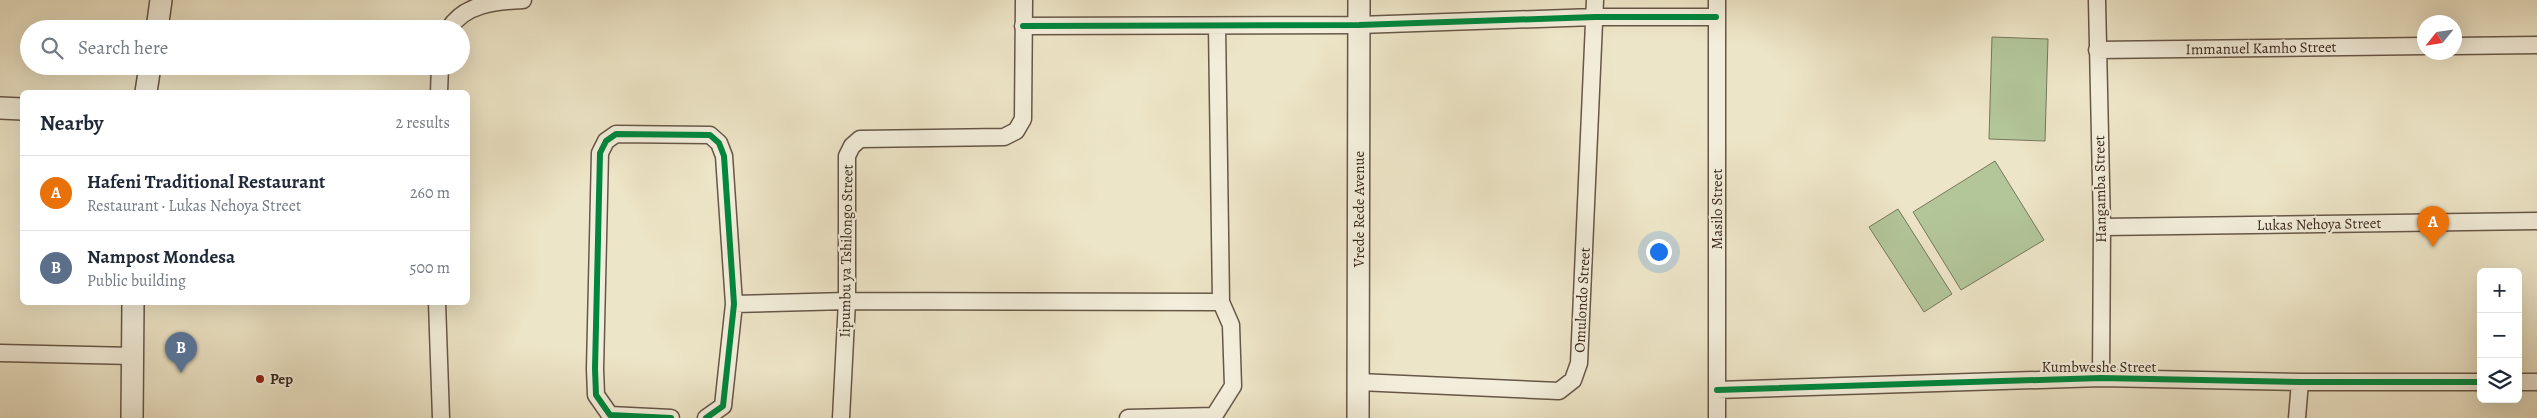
<!DOCTYPE html>
<html lang="en">
<head>
<meta charset="utf-8">
<style>
	:root { --surface:#fff; --page:#f2f2f3; --text:#1f2937; --muted:#747a83; --line:#e0e1e3; --accent:#1a73e8 }
	body { margin:0; font-family:Alegreya,serif; background:var(--page); color:var(--text) }
	.controls { position:absolute; right:15px; bottom:15px; display:grid; overflow:hidden; border-radius:8px; box-shadow:0 5px 20px #0002 }
	.controls button { width:45px; height:45px; display:grid; place-items:center; padding:0; border:0; border-bottom:1px solid var(--line); background:var(--surface); color:var(--text); font:25px sans-serif }
	.compass { position:absolute; left:2417px; top:15px; width:45px; height:45px; border-radius:50%; background:var(--surface); box-shadow:0 5px 20px #0002; rotate:240deg }
	.you { position:absolute; left:1658px; top:251px; width:18px; height:18px; margin:-12px; border:4px solid #fff; border-radius:50%; background:#1a73e8; box-shadow:0 0 0 8px #1a73e833 }
	.badge { display:grid; place-items:center; width:32px; height:32px; border-radius:50%; background:var(--accent); color:#fff; font-size:16px; font-weight:700 }
	.pin { position:absolute; translate:-50% -41px; filter:drop-shadow(0 1px 2px #0008) }
	.pin::after { content:''; position:absolute; top:26px; width:18px; height:15px; background:inherit; clip-path:polygon(0 0,100% 0,50% 100%) }
	.list { margin:0; padding:0; list-style:none }
	h2 { display:flex; justify-content:space-between; align-items:center; height:65px; margin:0; padding:0 20px; font-size:21px }
	h2 small { font-size:16px; font-weight:400; color:var(--muted) }
	.list li { display:grid; grid-template-columns:32px 1fr auto; gap:15px; align-items:center; box-sizing:border-box; height:75px; padding:0 20px; border-top:1px solid var(--line) }
	.list b { display:block; font-size:19px; white-space:nowrap }
	.list p { margin:0; font-size:16px; white-space:nowrap; color:var(--muted) }
	.list em { font-size:16px; font-style:normal; color:var(--muted) }
	.icon { flex:none; width:28px; height:28px; fill:none; stroke:currentColor; stroke-width:2; stroke-linecap:round; stroke-linejoin:round }
	.map { position:relative; flex:none; width:2537px; height:418px; overflow:hidden }
	.search { position:absolute; background:var(--surface); box-shadow:0 5px 20px #0002; left:20px; top:20px; width:450px; height:55px; display:flex; align-items:center; gap:12px; box-sizing:border-box; padding:0 18px; border-radius:28px; color:var(--muted); font-size:19px }
	.panel { position:absolute; background:var(--surface); box-shadow:0 5px 20px #0002; left:20px; top:90px; width:450px; height:215px; border-radius:8px }
	.map>svg:first-child { display:block }
	.green { fill:#b2c69a; stroke:#76775c }
	.lines { fill:none; stroke-linecap:round; stroke-linejoin:round }
	.minor-casing { stroke:#675748; stroke-width:19 }
	.tertiary-casing { stroke:#675748; stroke-width:24 }
	.minor { stroke:#f3eedb; stroke-width:16 }
	.tertiary { stroke:#f3eedb; stroke-width:21 }
	.cycleway-casing { stroke:#f3eedb; stroke-width:9 }
	.cycleway { stroke:#00873e; stroke-width:6 }
	.poi-dot { fill:#8f2418; stroke:#f3eedb; stroke-width:2 }
	.labels { text-anchor:middle; stroke-width:4.5; stroke-linejoin:round; paint-order:stroke }
	.street-label { font-size:15px; fill:#3a281e; stroke:#f3eedb }
	.poi-label { font-size:15px; font-weight:bold; fill:#3a281e; stroke:#f3eedb; text-anchor:start }
</style>
</head>
<body>
<div class="map">
<svg width="2537" height="418" viewBox="0 0 2537 418">
	<rect width="100%" height="100%" fill="#ede5c7"/>
	<filter id="stains"><feTurbulence type="fractalNoise" baseFrequency=".004" numOctaves="4"/><feColorMatrix values="0 0 0 0 .2 0 0 0 0 .09 0 0 0 0 .02 0 0 0 .5 -.17"/></filter>
	<radialGradient id="worn" r=".72"><stop offset=".6" stop-color="#630" stop-opacity="0"/><stop offset="1" stop-color="#630" stop-opacity=".3"/></radialGradient>
	<path class="green" d="M 1992,37 L 2048,39 L 2045,141 L 1989,139 Z
		M 1995,161 L 2044,240 L 1961,290 L 1913,212 Z
		M 1898,209 L 1952,294 L 1924,312 L 1869,227 Z"/>
	<g class="lines">
		<g class="minor-casing">
			<path id="minor" d="M 1717,0 L 1717,418
				M 2097,0 L 2102,227 L 2101,378
				M 1023,26 L 1359,25 L 1595,17 L 1716,17
				M 449,29 C 464,4 496,1 523,0
				M 2454,46 L 2537,45
				M 2097,50 L 2424,46
				M 439,92 L 440,66
				M 2102,227 L 2537,221
				M 437,302 L 441,418
				M 734,304 L 847,301 L 1221,302
				M 0,353 L 133,356
				M 1359,382 L 1559,391 L 1573,380 L 1579,363 L 1595,0
				M 2518,382 L 2537,382
				M 1717,390 L 2101,378 L 2300,382 L 2481,382
				M 671,418 L 610,415 L 596,395 L 595,369 L 600,153 L 606,141 L 616,134 L 710,135 L 719,143 L 724,156 L 734,304 L 723,406 L 706,418
				M 841,418 L 847,301 L 847,156 L 852,146 L 860,139 L 1004,137 L 1016,131 L 1023,119 L 1024,0
				M 1128,418 L 1214,416 L 1233,386 L 1231,325 L 1221,302 L 1217,26
				M 2297,418 L 2300,382"/>
		</g>
		<g class="tertiary-casing">
			<path id="tertiary" d="M 157,29 L 161,0
				M 146,92 L 150,66
				M 0,108 L 22,109
				M 132,418 L 133,302
				M 1358,418 L 1359,0"/>
		</g>
		<use href="#minor" class="minor"/>
		<use href="#tertiary" class="tertiary"/>
		<g class="cycleway-casing">
			<path id="cycleway" d="M 1023,26 L 1359,25 L 1595,17 L 1716,17
				M 1717,390 L 2101,378 L 2300,382 L 2481,382
				M 671,418 L 610,415 L 596,395 L 595,369 L 600,153 L 606,141 L 616,134 L 710,135 L 719,143 L 724,156 L 734,304 L 723,406 L 706,418"/>
		</g>
		<use href="#cycleway" class="cycleway"/>
	</g>
	<circle class="poi-dot" cx="260" cy="379" r="5"/>
	<g class="labels">
		<g class="street-label">
			<text transform="translate(2261 48) rotate(-1)" y="5">Immanuel Kamho Street</text>
			<text transform="translate(2100 189) rotate(-91)" y="5">Hangamba Street</text>
			<text transform="translate(1359 209) rotate(-90)" y="5">Vrede Rede Avenue</text>
			<text transform="translate(1717 209) rotate(-90)" y="5">Masilo Street</text>
			<text transform="translate(2319 224) rotate(-1)" y="5">Lukas Nehoya Street</text>
			<text transform="translate(846 251) rotate(-89)" y="5">Iipumbu ya Tshilongo Street</text>
			<text transform="translate(1582 300) rotate(-87)" y="5">Omulondo Street</text>
			<text x="2099" y="372">Kumbweshe Street</text>
		</g>
		<g class="poi-label">
			<text x="270" y="384">Pep</text>
		</g>
	</g>
	<rect width="100%" height="100%" filter="url(#stains)"/>
	<rect width="100%" height="100%" fill="url(#worn)"/>
</svg>
<div class="controls">
<button>+</button>
<button>−</button>
<button><svg class="icon" aria-label="layers" viewBox="0 0 24 24"><path d="M12 4l9 5-9 5-9-5zM3 14l9 5 9-5"/></svg></button>
</div>
<svg class="compass" viewBox="-18 -18 36 36"><path d="M0-13l5 13h-10z" fill="#e53935"/><path d="M0 13l5-13h-10z" fill="#747a83"/></svg>
<div class="you"></div>
<div class="pin badge" style="left:2433px;top:247px;background:#e8710a">A</div>
<div class="pin badge" style="left:181px;top:373px;background:#5c6f8a">B</div>
<div class="search"><svg class="icon" aria-label="search" viewBox="0 0 24 24"><circle cx="10" cy="10" r="6"/><path d="M15 15l6 6"/></svg>Search here</div>
<section class="panel">
<h2>Nearby<small>2 results</small></h2>
<ul class="list">
<li><span class="badge" style="background:#e8710a">A</span><div><b>Hafeni Traditional Restaurant</b><p>Restaurant · Lukas Nehoya Street</p></div><em>260 m</em></li>
<li><span class="badge" style="background:#5c6f8a">B</span><div><b>Nampost Mondesa</b><p>Public building</p></div><em>500 m</em></li>
</ul>
</section>
</div>
</body>
</html>
